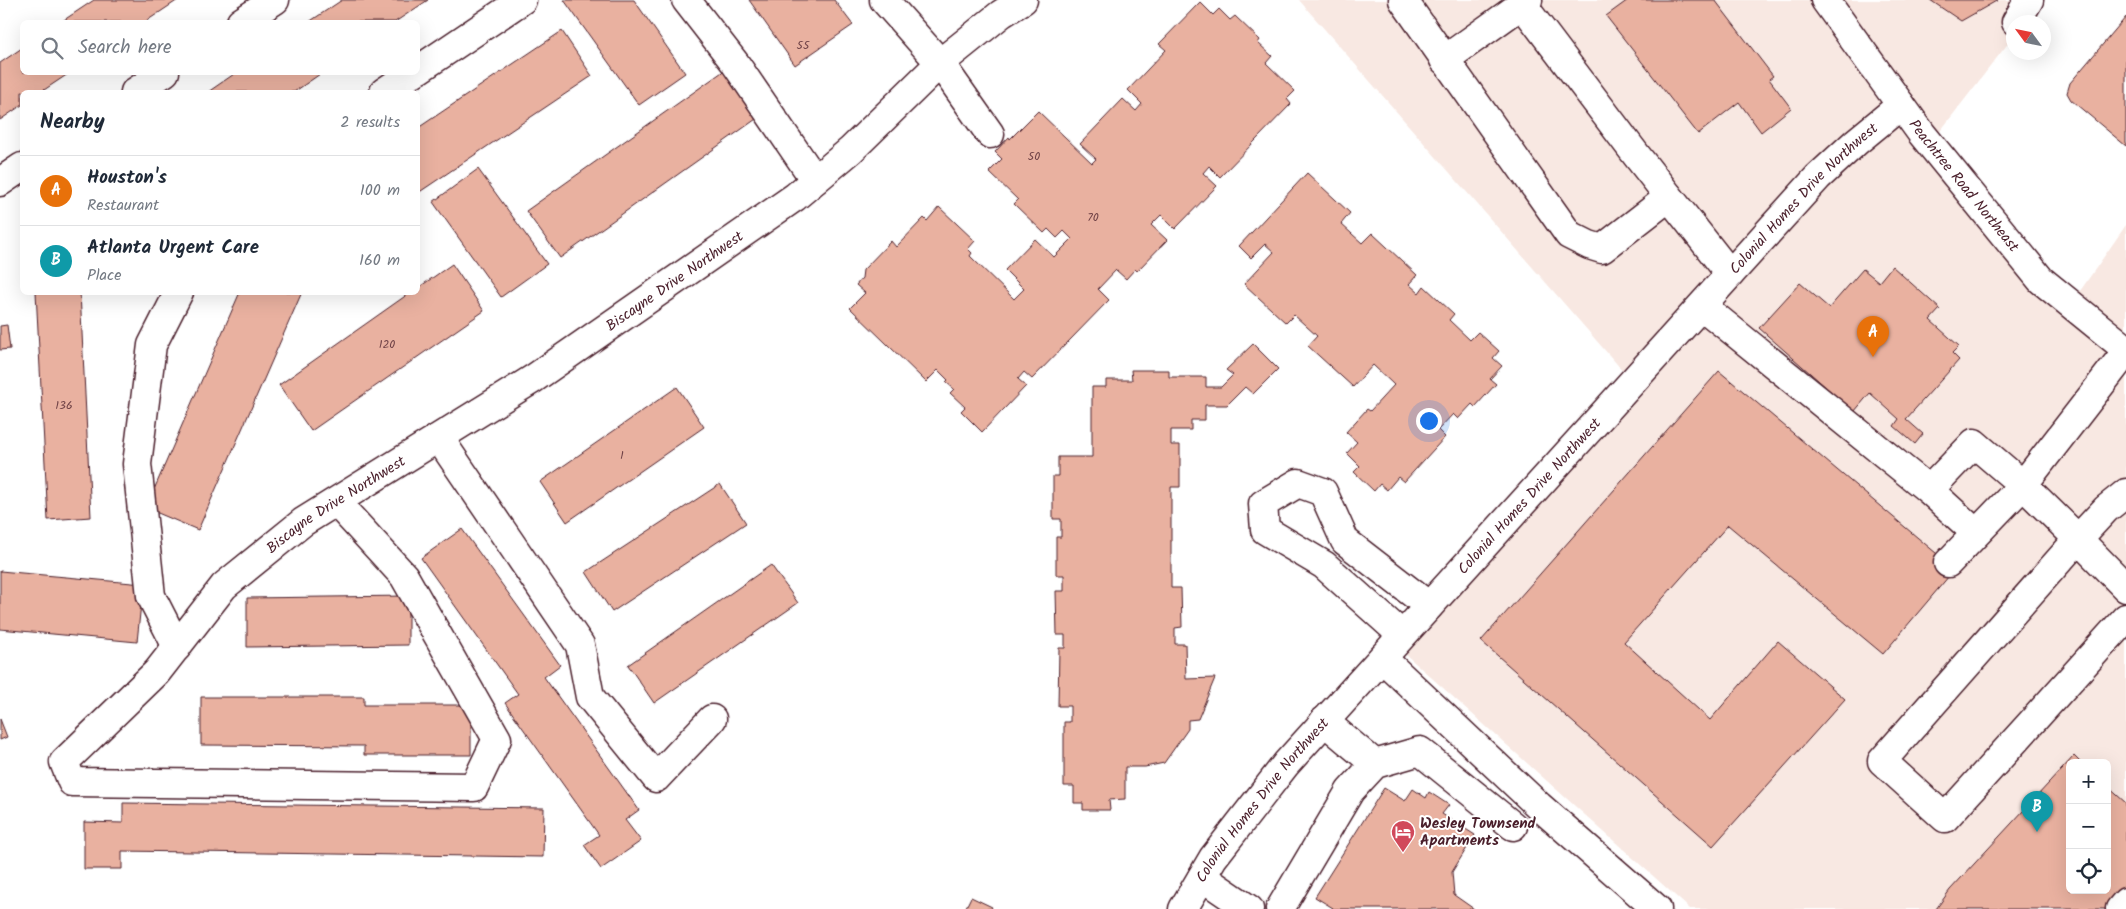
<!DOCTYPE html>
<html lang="en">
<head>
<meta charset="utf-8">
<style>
	:root { --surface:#fff; --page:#f2f2f3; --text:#1f2937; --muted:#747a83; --line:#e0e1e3; --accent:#0f766e }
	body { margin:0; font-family:Kalam,sans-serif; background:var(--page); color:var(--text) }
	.controls { position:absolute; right:15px; bottom:15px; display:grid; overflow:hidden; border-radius:8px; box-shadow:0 5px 20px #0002 }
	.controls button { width:45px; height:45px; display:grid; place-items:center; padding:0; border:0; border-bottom:1px solid var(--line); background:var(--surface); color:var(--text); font:25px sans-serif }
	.compass { position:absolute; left:2006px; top:15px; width:45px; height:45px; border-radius:50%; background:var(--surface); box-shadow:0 5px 20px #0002; rotate:303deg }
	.you { position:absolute; left:1428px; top:420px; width:18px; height:18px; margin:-12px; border:4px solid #fff; border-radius:50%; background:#1a73e8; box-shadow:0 0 0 8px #1a73e833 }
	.badge { display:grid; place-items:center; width:32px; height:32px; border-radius:50%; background:var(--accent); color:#fff; font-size:16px; font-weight:700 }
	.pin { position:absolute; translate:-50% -41px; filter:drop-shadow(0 1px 2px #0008) }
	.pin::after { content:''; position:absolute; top:26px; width:18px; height:15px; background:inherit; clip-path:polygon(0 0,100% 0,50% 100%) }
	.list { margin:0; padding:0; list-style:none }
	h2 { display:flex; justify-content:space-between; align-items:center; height:65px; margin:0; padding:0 20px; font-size:21px }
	h2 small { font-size:16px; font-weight:400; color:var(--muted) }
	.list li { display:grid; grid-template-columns:32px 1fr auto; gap:15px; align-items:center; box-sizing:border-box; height:70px; padding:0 20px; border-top:1px solid var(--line) }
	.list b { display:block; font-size:19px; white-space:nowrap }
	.list p { margin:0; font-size:16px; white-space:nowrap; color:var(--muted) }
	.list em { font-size:16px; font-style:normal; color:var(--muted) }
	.icon { flex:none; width:28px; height:28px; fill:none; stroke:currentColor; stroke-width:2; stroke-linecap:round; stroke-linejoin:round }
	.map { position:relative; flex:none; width:2126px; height:909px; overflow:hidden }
	.search { position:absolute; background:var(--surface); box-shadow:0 5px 20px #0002; left:20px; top:20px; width:400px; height:55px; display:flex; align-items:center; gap:12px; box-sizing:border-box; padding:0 18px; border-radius:8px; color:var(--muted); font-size:19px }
	.panel { position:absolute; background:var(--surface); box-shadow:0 5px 20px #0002; left:20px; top:90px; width:400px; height:205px; border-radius:8px }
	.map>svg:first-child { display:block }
	.built { fill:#f8e8e2; fill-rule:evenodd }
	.building { fill:#e9b1a0; stroke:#4a1f2b }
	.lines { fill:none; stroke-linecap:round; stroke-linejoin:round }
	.minor-casing { stroke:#4a1f2b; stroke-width:31 }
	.highway-casing { stroke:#4a1f2b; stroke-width:31 }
	.minor { stroke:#fff; stroke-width:28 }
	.highway { stroke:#fff; stroke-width:28 }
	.labels { text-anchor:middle; stroke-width:4; stroke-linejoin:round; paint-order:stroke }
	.number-label { font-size:12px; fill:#724448 }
	.street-label { font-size:15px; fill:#4a1f2b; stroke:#fff }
	.poi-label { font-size:15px; font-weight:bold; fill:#4a1f2b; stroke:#fff; text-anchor:start }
</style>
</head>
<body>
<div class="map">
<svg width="2126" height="909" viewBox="0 0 2126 909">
	<rect width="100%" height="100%" fill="#fff"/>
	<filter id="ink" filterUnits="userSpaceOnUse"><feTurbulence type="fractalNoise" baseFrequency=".02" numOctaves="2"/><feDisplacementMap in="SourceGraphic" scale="10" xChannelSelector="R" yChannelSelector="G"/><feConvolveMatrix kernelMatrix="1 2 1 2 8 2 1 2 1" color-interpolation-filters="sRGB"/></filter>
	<g filter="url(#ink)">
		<path class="built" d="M 1299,0 L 2042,0 L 2014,22 L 2013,37 L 1931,143 L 2064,314 L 2126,225 L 2126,909 L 1690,909 L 1395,645 L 1623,371 ZM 2070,763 L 2107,763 L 2107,890 L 2070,890 Z"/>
		<path class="building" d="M 94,0 L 178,0 L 145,22 L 61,22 Z
			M 342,0 L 428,0 L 395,22 L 309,22 Z
			M 564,0 L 634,0 L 685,73 L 639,105 Z
			M 749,0 L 834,0 L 853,25 L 795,65 Z
			M 1628,0 L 1715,0 L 1773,76 L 1769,79 L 1791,108 L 1761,132 L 1739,102 L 1698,134 L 1606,16 Z
			M 1930,0 L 1998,0 L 1961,21 Z
			M 1200,2 L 1213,15 L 1219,9 L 1230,20 L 1235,16 L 1260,40 L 1258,43 L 1272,56 L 1266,63 L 1295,91 L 1287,99 L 1291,104 L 1220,177 L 1209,166 L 1203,173 L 1217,186 L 1175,229 L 1161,215 L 1151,225 L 1167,240 L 1137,271 L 1135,269 L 1126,279 L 1116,270 L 1098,289 L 1109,300 L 1032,379 L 1024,372 L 1018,379 L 1026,386 L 982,432 L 961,411 L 965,407 L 950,393 L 954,389 L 946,382 L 948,380 L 938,370 L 926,382 L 850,308 L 865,293 L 856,285 L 862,278 L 863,270 L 891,241 L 896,247 L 924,218 L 927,221 L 939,207 L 975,241 L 968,249 L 972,253 L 970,256 L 1014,299 L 1024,289 L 1005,270 L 1035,239 L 1054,257 L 1072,239 L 1064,231 L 1057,238 L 1048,229 L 1044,233 L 1014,204 L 1018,200 L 989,172 L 1002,159 L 995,152 L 1009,137 L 1010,139 L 1038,111 L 1092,163 L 1096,159 L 1080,144 L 1123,99 L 1136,111 L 1142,104 L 1128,90 L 1166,50 L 1159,44 Z
			M 2126,17 L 2126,146 L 2071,100 L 2067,93 L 2070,83 Z
			M 562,31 L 592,76 L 418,193 L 418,128 Z
			M 22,48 L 22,72 L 71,72 L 41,92 L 22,92 L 22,105 L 0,120 L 0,63 Z
			M 732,65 L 766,112 L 560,258 L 526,211 Z
			M 237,72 L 323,72 L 294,92 L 208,92 Z
			M 478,169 L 547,264 L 501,297 L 433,202 Z
			M 1307,173 L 1350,213 L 1341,224 L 1362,243 L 1372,233 L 1417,275 L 1409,284 L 1419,293 L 1424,286 L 1454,314 L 1449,320 L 1470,340 L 1478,332 L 1499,351 L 1493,358 L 1502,366 L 1490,379 L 1496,384 L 1475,407 L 1472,404 L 1458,419 L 1453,414 L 1438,430 L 1445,437 L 1404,482 L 1398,477 L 1387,490 L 1380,484 L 1374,491 L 1354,472 L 1360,466 L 1347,453 L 1357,442 L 1346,432 L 1367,409 L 1370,411 L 1394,385 L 1373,365 L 1353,387 L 1308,346 L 1317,336 L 1294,315 L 1286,323 L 1244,284 L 1274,252 L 1265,244 L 1251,258 L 1239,246 Z
			M 452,264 L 484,311 L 311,431 L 279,385 L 411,292 L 418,292 L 418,288 Z
			M 1892,266 L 1940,309 L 1930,320 L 1959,346 L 1952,353 L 1959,360 L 1906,419 L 1923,434 L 1915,444 L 1894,426 L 1899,419 L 1870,393 L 1854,412 L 1759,328 L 1800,283 L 1829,308 L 1863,269 L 1879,282 Z
			M 36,292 L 80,292 L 91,517 L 48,520 Z
			M 240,292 L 302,292 L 198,530 L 146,508 Z
			M 7,325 L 10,349 L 0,350 L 0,326 Z
			M 1253,344 L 1278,369 L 1253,394 L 1245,387 L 1227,405 L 1205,405 L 1205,420 L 1191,420 L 1191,430 L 1171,430 L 1171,445 L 1180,445 L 1180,487 L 1171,487 L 1171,588 L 1181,588 L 1182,627 L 1175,628 L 1175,644 L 1185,644 L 1186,679 L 1215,678 L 1198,719 L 1188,720 L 1188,729 L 1164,763 L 1145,767 L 1125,767 L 1125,799 L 1109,800 L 1110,810 L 1083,810 L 1083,803 L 1074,803 L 1074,786 L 1064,786 L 1064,722 L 1070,722 L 1070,706 L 1058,706 L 1059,648 L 1065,648 L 1065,635 L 1057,635 L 1056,591 L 1064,591 L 1064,575 L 1056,575 L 1056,537 L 1061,537 L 1061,519 L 1053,519 L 1053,476 L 1058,476 L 1058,457 L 1092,457 L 1092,387 L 1106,387 L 1106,380 L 1132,380 L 1131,370 L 1169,370 L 1169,377 L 1206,377 L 1206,387 L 1221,387 L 1233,375 L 1226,370 Z
			M 1719,371 L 1955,569 L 1883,654 L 1728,525 L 1624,642 L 1710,720 L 1778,641 L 1845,699 L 1713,846 L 1481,641 Z
			M 677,387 L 704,427 L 567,522 L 540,482 Z
			M 720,484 L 746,523 L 612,612 L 586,572 Z
			M 462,529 L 560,665 L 544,677 L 639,810 L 625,820 L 641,841 L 601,869 L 584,845 L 599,835 L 505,703 L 518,694 L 421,558 Z
			M 771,565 L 798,603 L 654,703 L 628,665 Z
			M 0,571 L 143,584 L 137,642 L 0,629 Z
			M 408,596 L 408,645 L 247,647 L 247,598 Z
			M 201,697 L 364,697 L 364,705 L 471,705 L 471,755 L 364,755 L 364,746 L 201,745 Z
			M 0,719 L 7,737 L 0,740 Z
			M 2074,756 L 2081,763 L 2070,763 L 2070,890 L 2107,890 L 2107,786 L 2126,803 L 2126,891 L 2111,909 L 1936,909 L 1950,890 Z
			M 1384,788 L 1405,801 L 1413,789 L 1426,798 L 1429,792 L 1449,805 L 1442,814 L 1475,835 L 1452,872 L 1454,895 L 1474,909 L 1332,909 L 1333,908 L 1315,897 Z
			M 123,803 L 544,808 L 543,857 L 122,851 L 122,869 L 84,869 L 84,822 L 123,823 Z
			M 971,897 L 992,907 L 991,909 L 965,909 Z"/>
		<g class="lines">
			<g class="minor-casing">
				<g id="minor">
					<path d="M 686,0 L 735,63 L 815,180"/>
					<path d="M 884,0 L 940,63 L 990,134"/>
					<path d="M 1403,0 L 1569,235 L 1589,245 L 1602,249 L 1669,197"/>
					<path d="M 1522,4 L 1637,156 L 1730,274"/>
					<path d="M 241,22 L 275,0"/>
					<path d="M 2016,22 L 2029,0"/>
					<path d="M 1444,60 L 1528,0"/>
					<path d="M 418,70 L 522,0"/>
					<path d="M 135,92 L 165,72"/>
					<path d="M 384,92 L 414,72"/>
					<path d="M 0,182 L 22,167"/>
					<path d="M 1702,306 L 1929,490 L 1974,443 L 2023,485 L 1948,563"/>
					<path d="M 2126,352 L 2023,485 L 2078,539 L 2106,509 L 2126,493"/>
					<path d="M 439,438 L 580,645 L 590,697 L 656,778 L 712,719"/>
					<path d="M 1929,490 L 1976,533"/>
					<path id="s1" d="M 336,502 L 404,576 L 497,739 L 474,787 L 72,782 L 64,762 L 157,672 L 224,586 L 303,522 L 533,379 L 795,197 L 851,150 L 940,63 L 1001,14 L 1023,0"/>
					<path d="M 2126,588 L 2078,539 L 1882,761 L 1945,818 L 2126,618"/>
					<path d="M 1402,635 L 1324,565 L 1265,530 L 1263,504 L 1298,483 L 1323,492 L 1345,541 L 1429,606"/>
					<path d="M 177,647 L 151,596 L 137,464 L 152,345 L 179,292"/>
					<path d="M 1382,658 L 1539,806 L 1657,909"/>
					<path d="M 1324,721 L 1375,764"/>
					<path d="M 1202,877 L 1249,909"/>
					<path id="s2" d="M 1183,909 L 1213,858 L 1286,764 L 1818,177 L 1856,142 L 1901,105"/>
					<path d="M 1280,909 L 1350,791 L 1375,764 L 1420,751 L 1513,826"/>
					<path d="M 2120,909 L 2126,902"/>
				</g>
			</g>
			<g class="highway-casing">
				<g id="highway">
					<path id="s3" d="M 1825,0 L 1922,134 L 2041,280 L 2126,349"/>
				</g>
			</g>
			<use href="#minor" class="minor"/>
			<use href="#highway" class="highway"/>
		</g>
	</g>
	<defs>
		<g id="hotel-pin" transform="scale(1.25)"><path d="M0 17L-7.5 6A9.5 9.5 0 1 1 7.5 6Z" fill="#d1495b" stroke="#fff"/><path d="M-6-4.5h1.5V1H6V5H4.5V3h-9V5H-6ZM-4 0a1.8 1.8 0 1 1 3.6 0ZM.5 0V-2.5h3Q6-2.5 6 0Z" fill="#fff"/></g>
	</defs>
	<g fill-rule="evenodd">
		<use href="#hotel-pin" x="1403" y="832"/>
	</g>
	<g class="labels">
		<g class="number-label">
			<text x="803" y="49">55</text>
			<text x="1034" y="160">50</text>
			<text x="1093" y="221">70</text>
			<text x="387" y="348">120</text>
			<text x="64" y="409">136</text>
			<text x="622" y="459">1</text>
		</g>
		<g class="street-label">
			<text dy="5" stroke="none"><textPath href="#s3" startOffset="232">Peachtree Road Northeast</textPath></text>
			<text dy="5" stroke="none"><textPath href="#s2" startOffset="945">Colonial Homes Drive Northwest</textPath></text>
			<text dy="5" stroke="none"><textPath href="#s1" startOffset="1548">Biscayne Drive Northwest</textPath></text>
			<text dy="5" stroke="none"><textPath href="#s2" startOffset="540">Colonial Homes Drive Northwest</textPath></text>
			<text dy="5" stroke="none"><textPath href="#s1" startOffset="1142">Biscayne Drive Northwest</textPath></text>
			<text dy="5" stroke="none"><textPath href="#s2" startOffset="135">Colonial Homes Drive Northwest</textPath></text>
		</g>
		<g class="poi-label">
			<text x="1420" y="828">Wesley Townsend<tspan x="1420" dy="17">Apartments</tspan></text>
		</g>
	</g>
</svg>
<div class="controls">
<button>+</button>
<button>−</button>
<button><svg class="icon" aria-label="locate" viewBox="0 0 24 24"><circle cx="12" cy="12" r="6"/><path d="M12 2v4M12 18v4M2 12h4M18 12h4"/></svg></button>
</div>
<svg class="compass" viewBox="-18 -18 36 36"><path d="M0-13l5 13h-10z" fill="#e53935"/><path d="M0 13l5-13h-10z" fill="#747a83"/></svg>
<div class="you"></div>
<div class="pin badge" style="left:1873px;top:357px;background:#e8710a">A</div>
<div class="pin badge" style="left:2037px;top:832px;background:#0f9aa8">B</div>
<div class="search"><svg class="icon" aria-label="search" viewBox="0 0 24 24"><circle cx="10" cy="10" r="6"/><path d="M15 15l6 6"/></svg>Search here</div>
<section class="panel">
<h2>Nearby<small>2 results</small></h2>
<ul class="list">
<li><span class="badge" style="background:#e8710a">A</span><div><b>Houston's</b><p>Restaurant</p></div><em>100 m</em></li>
<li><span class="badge" style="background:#0f9aa8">B</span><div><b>Atlanta Urgent Care</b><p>Place</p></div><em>160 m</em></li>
</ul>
</section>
</div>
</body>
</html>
